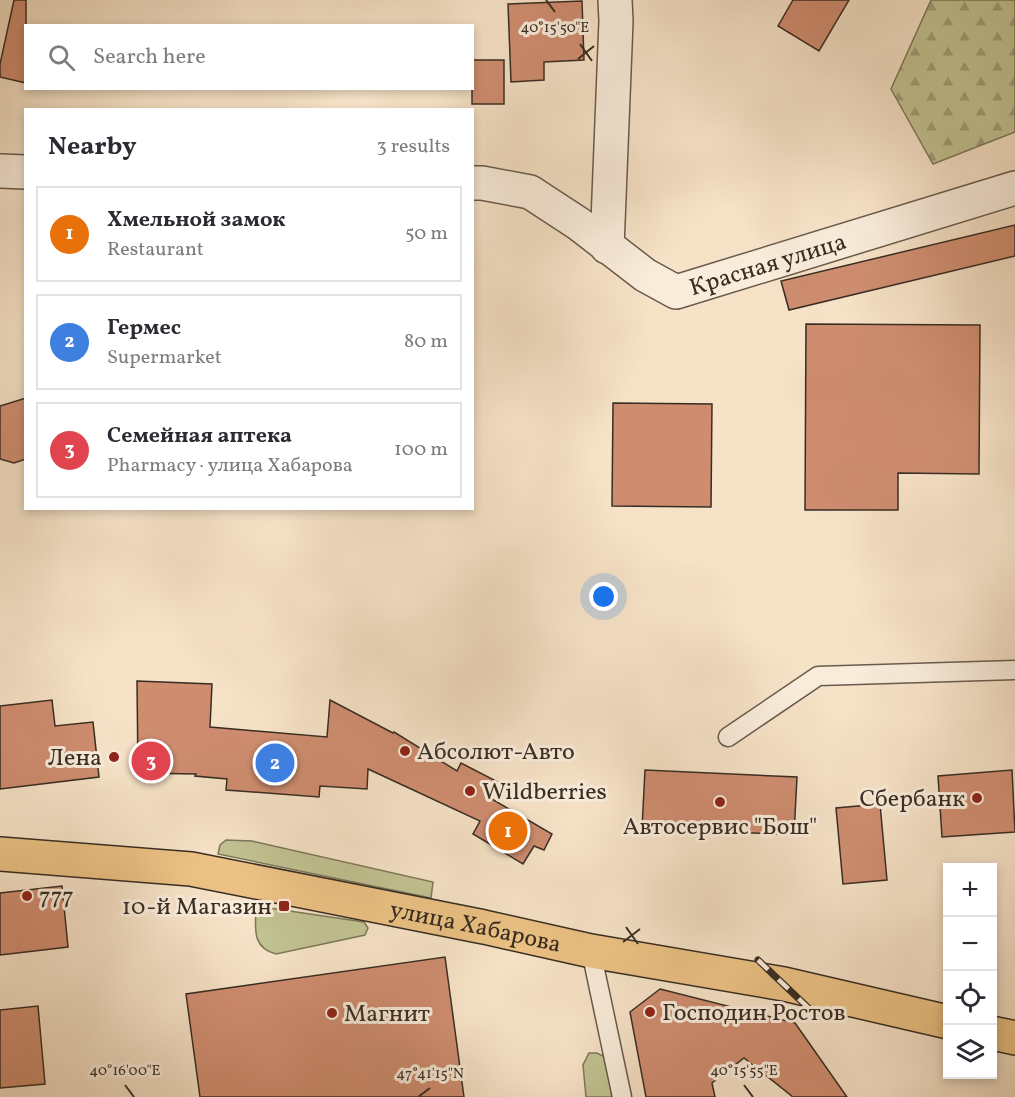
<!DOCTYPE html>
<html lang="en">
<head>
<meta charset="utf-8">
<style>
	:root { --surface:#fff; --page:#f7f7f7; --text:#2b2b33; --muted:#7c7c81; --line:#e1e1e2; --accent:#1a73e8 }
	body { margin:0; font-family:Vollkorn,serif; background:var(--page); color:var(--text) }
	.controls { position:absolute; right:18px; bottom:18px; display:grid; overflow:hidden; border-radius:0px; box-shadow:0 3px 9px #0003 }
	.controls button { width:54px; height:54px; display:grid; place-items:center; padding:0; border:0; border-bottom:2px solid var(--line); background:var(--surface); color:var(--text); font:30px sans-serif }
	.you { position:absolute; left:604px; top:597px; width:21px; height:21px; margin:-15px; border:4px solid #fff; border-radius:50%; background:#1a73e8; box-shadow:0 0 0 9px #1a73e833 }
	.badge { display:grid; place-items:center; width:39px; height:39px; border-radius:50%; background:var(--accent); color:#fff; font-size:20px; font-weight:700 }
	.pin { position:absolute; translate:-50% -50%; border:3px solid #fff; box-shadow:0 2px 6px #0006 }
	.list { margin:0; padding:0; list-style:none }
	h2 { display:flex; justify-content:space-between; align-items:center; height:78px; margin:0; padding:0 24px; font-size:26px }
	h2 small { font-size:20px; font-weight:400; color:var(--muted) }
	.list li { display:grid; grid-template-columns:39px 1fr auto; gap:18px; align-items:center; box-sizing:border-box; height:96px; margin:0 12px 12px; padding:0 12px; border:2px solid var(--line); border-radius:0px }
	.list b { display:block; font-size:22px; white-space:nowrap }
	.list p { margin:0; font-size:20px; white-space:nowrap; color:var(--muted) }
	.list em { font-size:20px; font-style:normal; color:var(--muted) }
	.icon { flex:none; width:33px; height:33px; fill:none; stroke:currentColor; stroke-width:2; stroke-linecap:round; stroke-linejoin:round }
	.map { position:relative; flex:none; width:1015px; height:1097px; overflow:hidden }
	.search { position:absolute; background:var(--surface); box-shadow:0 3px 9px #0003; left:24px; top:24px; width:450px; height:66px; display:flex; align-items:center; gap:15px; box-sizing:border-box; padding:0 21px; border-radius:0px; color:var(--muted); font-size:22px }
	.panel { position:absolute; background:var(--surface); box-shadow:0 3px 9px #0003; left:24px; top:108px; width:450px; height:402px; border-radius:0px }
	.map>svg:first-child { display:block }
	.green { fill:#c2c292; stroke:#7d785a; stroke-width:1.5 }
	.forest { fill:url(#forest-firs); stroke:#7d785a; stroke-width:1.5 }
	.building { fill:#cf8d70; stroke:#382d23; stroke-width:1.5 }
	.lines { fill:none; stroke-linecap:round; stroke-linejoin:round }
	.service-casing { stroke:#685a4c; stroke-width:21 }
	.minor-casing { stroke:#685a4c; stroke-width:36 }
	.primary-casing { stroke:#382d23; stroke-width:36 }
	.service { stroke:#f9ecdb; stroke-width:18 }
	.minor { stroke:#f9ecdb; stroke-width:33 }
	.primary { stroke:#ebc184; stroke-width:33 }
	.rail-casing { stroke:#382d23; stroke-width:7 }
	.rail { stroke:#f9ecdb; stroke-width:4.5; stroke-dasharray:14; stroke-linecap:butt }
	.ticks { fill:none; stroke:#382d23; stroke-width:2 }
	.poi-dot { fill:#8f2418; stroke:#f9ecdb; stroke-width:2 }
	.labels { text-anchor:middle; stroke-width:6; stroke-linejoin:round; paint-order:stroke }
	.street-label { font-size:24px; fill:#382d23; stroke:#f9ecdb }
	.poi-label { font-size:24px; fill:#382d23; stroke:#f9ecdb; text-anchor:start }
	.ticks-label { font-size:15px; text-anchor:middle; fill:#382d23; stroke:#f9ecdb; stroke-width:6; stroke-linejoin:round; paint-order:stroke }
</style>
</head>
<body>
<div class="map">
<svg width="1015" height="1097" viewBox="0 0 1015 1097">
	<defs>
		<pattern id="forest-firs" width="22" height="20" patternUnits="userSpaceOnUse" patternTransform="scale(1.5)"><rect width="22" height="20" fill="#c2c292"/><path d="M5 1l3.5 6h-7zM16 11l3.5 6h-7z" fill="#9f9e77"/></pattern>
	</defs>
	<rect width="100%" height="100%" fill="#f6e2c7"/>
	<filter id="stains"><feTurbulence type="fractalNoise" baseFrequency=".00333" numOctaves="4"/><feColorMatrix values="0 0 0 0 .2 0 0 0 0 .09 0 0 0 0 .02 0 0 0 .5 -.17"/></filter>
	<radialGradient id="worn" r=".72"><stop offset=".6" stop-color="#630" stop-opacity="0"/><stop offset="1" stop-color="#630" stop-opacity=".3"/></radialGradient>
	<path class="green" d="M 226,840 L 252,841 L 433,882 L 431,898 L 218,854 L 220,845 Z
		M 256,906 L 364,922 L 368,928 L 365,935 L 276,954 C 250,947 256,926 256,906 Z
		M 589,1053 L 597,1053 L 605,1057 L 612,1097 L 586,1097 L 583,1065 Z"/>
	<path class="forest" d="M 931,0 L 1015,0 L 1015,132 L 933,164 L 891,89 Z"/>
	<path class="building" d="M 14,0 L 26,0 L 26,83 L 0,77 L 0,64 Z
		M 793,0 L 849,0 L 819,51 L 778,26 Z
		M 582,1 L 584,60 L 544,62 L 544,80 L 511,82 L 508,4 Z
		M 472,60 L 504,60 L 504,104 L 472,104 Z
		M 1015,225 L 1015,256 L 789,310 L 781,281 Z
		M 806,324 L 980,325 L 979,474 L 898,473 L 898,510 L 805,510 Z
		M 26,398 L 26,459 L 14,463 L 0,459 L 0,406 Z
		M 613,403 L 712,404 L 711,507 L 612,506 Z
		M 137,681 L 212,684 L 210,727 L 327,737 L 330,700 L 393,733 L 394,732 L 457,771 L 461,763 L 498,782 L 490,798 L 552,834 L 544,850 L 534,846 L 523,864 L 473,834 L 480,821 L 368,769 L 367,789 L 320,786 L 319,797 L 226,790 L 227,779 L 195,776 L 196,774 L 138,773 Z
		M 52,700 L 55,726 L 93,722 L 99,777 L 0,789 L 0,706 Z
		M 645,770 L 797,777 L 794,835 L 642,828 Z
		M 1012,770 L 1015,832 L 942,837 L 938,776 Z
		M 880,804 L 887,880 L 843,884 L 836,808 Z
		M 62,886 L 68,947 L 0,955 L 0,893 Z
		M 445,957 L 464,1097 L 200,1097 L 186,994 Z
		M 660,989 L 795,1023 L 847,1097 L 793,1097 L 744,1058 L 712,1083 L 715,1097 L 646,1097 L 630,1012 Z
		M 38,1006 L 45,1084 L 0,1088 L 0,1010 Z"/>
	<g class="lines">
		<g class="service-casing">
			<path id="service" d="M 728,737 L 818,676 L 1015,670
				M 591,951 L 622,1097"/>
		</g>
		<g class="minor-casing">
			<g id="minor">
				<path d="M 0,171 L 26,172"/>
				<path id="s1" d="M 472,183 L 482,183 L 530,192 L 579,224 L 645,275 L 676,292 L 1015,188"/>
				<path d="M 607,247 L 616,21 L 615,0"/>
			</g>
		</g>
		<g class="primary-casing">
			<g id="primary">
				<path id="s2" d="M 0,854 L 191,869 L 484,927 L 591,951 L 784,984 L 948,1022"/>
				<path d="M 992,1033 L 1015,1038"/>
			</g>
		</g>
		<use href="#service" class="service"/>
		<use href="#minor" class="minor"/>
		<use href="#primary" class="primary"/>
		<g class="rail-casing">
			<path id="rail" d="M 758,960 L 818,1017"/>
		</g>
		<use href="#rail" class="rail"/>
	</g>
	<path class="ticks" d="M 546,0 L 555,12M 580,44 L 592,61M 578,59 L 594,46M 626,927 L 638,944M 623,942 L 640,929M 125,1085 L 134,1097M 744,1085 L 753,1097M 418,1097 L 430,1088"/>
	<g class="poi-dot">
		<circle cx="405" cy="751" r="6"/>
		<circle cx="114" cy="757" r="6"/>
		<circle cx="470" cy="791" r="6"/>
		<circle cx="977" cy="798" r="6"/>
		<circle cx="720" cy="802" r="6"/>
		<circle cx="27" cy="896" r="6"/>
		<rect x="278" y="900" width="12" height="12" rx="3"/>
		<circle cx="650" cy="1012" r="6"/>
		<circle cx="332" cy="1013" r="6"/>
	</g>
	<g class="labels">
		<g class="street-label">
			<text dy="8" stroke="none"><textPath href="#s1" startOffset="332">Красная улица</textPath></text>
			<text dy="8" stroke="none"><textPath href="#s2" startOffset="482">улица Хабарова</textPath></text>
		</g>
		<g class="poi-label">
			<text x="417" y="759">Абсолют-Авто</text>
			<text x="102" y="765" text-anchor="end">Лена</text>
			<text x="482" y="799">Wildberries</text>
			<text x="965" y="806" text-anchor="end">Сбербанк</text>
			<text x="720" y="834" text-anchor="middle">Автосервис "Бош"</text>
			<text x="39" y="904">777</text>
			<text x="272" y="914" text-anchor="end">10-й Магазин</text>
			<text x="662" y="1020">Господин Ростов</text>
			<text x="344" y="1021">Магнит</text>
		</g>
	</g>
	<g class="ticks-label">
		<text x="555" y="32">40°15'50"E</text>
		<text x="125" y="1075">40°16'00"E</text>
		<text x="744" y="1075">40°15'55"E</text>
		<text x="430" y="1078">47°41'15"N</text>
	</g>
	<rect width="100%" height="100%" filter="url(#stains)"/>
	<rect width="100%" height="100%" fill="url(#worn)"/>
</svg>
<div class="controls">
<button>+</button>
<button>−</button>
<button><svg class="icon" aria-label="locate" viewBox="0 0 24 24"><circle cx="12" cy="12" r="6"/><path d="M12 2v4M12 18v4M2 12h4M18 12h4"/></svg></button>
<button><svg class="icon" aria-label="layers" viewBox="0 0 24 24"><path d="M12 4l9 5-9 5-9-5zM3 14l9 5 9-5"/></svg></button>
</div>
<div class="you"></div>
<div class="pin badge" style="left:508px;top:831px;background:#e8710a">1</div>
<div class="pin badge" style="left:275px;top:763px;background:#3f7fe0">2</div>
<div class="pin badge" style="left:151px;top:761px;background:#e0444e">3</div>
<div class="search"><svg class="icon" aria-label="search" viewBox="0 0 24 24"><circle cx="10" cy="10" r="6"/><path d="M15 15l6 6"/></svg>Search here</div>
<section class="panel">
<h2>Nearby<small>3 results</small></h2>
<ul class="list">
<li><span class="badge" style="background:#e8710a">1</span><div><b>Хмельной замок</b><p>Restaurant</p></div><em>50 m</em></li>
<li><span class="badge" style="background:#3f7fe0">2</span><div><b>Гермес</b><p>Supermarket</p></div><em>80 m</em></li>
<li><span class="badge" style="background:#e0444e">3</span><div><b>Семейная аптека</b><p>Pharmacy · улица Хабарова</p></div><em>100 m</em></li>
</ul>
</section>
</div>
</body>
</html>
